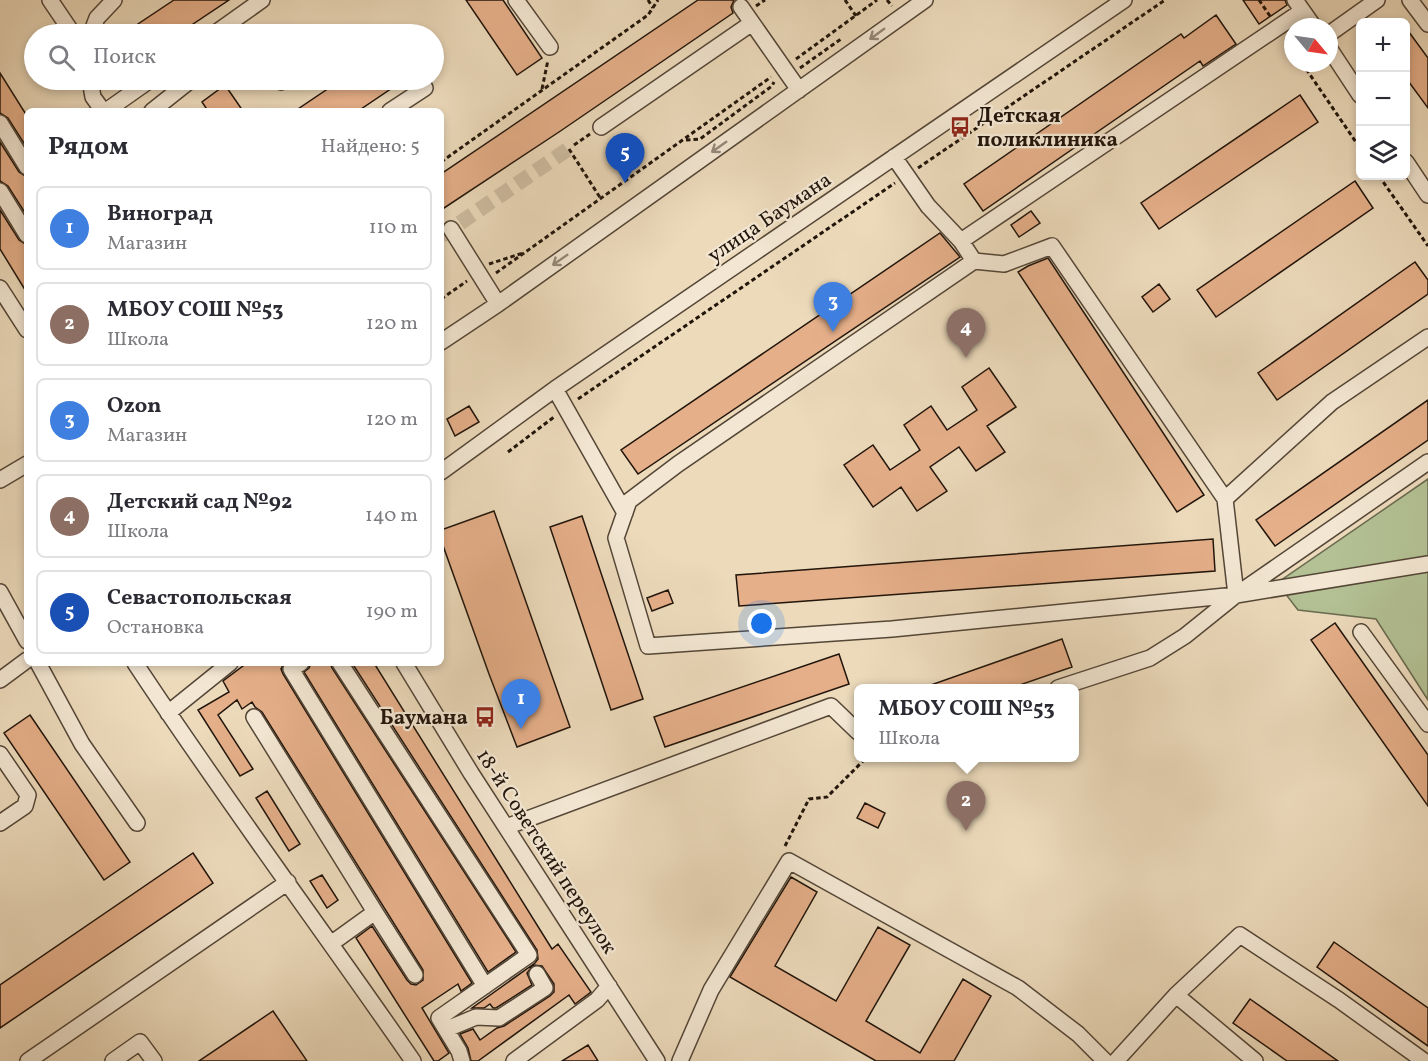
<!DOCTYPE html>
<html lang="ru">
<head>
<meta charset="utf-8">
<style>
	:root { --surface:#fff; --page:#f7f7f7; --text:#2b2b33; --muted:#7c7c81; --line:#e1e1e2; --accent:#7c3aed }
	body { margin:0; font-family:Vollkorn,serif; background:var(--page); color:var(--text) }
	.controls { position:absolute; right:18px; top:18px; display:grid; overflow:hidden; border-radius:9px; box-shadow:0 3px 9px #0003 }
	.controls button { width:54px; height:54px; display:grid; place-items:center; padding:0; border:0; border-bottom:2px solid var(--line); background:var(--surface); color:var(--text); font:30px sans-serif }
	.compass { position:absolute; left:1284px; top:18px; width:54px; height:54px; border-radius:50%; background:var(--surface); box-shadow:0 3px 9px #0003; rotate:119deg }
	.you { position:absolute; left:762px; top:624px; width:21px; height:21px; margin:-15px; border:4px solid #fff; border-radius:50%; background:#1a73e8; box-shadow:0 0 0 9px #1a73e833 }
	.badge { display:grid; place-items:center; width:39px; height:39px; border-radius:50%; background:var(--accent); color:#fff; font-size:20px; font-weight:700 }
	.pin { position:absolute; translate:-50% -50px; filter:drop-shadow(0 2px 3px #0008) }
	.pin::after { content:''; position:absolute; top:32px; width:21px; height:18px; background:inherit; clip-path:polygon(0 0,100% 0,50% 100%) }
	.popup { position:absolute; left:854px; top:684px; width:225px; height:78px; box-sizing:border-box; display:grid; place-content:center; border-radius:9px; background:var(--surface); filter:drop-shadow(0 2px 4px #0005); font-size:20px; white-space:nowrap; color:var(--muted) }
	.popup b { font-size:22px; color:var(--text) }
	.popup::after { content:''; position:absolute; left:50%; top:100%; margin-left:-12px; border:12px solid transparent; border-top-color:var(--surface) }
	.list { margin:0; padding:0; list-style:none }
	h2 { display:flex; justify-content:space-between; align-items:center; height:78px; margin:0; padding:0 24px; font-size:26px }
	h2 small { font-size:20px; font-weight:400; color:var(--muted) }
	.list li { display:grid; grid-template-columns:39px 1fr auto; gap:18px; align-items:center; box-sizing:border-box; height:84px; margin:0 12px 12px; padding:0 12px; border:2px solid var(--line); border-radius:9px }
	.list b { display:block; font-size:22px; white-space:nowrap }
	.list p { margin:0; font-size:20px; white-space:nowrap; color:var(--muted) }
	.list em { font-size:20px; font-style:normal; color:var(--muted) }
	.icon { flex:none; width:33px; height:33px; fill:none; stroke:currentColor; stroke-width:2; stroke-linecap:round; stroke-linejoin:round }
	.map { position:relative; flex:none; width:1428px; height:1061px; overflow:hidden }
	.search { position:absolute; background:var(--surface); box-shadow:0 3px 9px #0003; left:24px; top:24px; width:420px; height:66px; display:flex; align-items:center; gap:15px; box-sizing:border-box; padding:0 21px; border-radius:33px; color:var(--muted); font-size:22px }
	.panel { position:absolute; background:var(--surface); box-shadow:0 3px 9px #0003; left:24px; top:108px; width:420px; height:558px; border-radius:9px }
	.map>svg:first-child { display:block }
	.green { fill:#b3c194; stroke:#6a6b50; stroke-width:1.5 }
	.building { fill:#e5af89; stroke:#21150b; stroke-width:1.5 }
	.lines { fill:none; stroke-linecap:round; stroke-linejoin:round }
	.minor-tunnel { stroke:#cebca1; stroke-width:15; stroke-dasharray:15 8; stroke-linecap:butt }
	.minor-casing { stroke:#544637; stroke-width:18 }
	.path { stroke:#21150b; stroke-width:3; stroke-dasharray:4.5 3; stroke-linecap:butt }
	.minor { stroke:#f3e7d3; stroke-width:15 }
	.oneway { stroke:#948879 }
	.labels { text-anchor:middle; stroke-width:4.5; stroke-linejoin:round; paint-order:stroke }
	.poi-label { font-size:21px; font-weight:bold; fill:#21150b; stroke:#f3e7d3; text-anchor:start }
	.street-label { font-size:21px; fill:#21150b; stroke:#f3e7d3 }
</style>
</head>
<body>
<div class="map">
<svg width="1428" height="1061" viewBox="0 0 1428 1061">
	<rect width="100%" height="100%" fill="#ecdabb"/>
	<filter id="stains"><feTurbulence type="fractalNoise" baseFrequency=".00333" numOctaves="4"/><feColorMatrix values="0 0 0 0 .2 0 0 0 0 .09 0 0 0 0 .02 0 0 0 .5 -.17"/></filter>
	<radialGradient id="worn" r=".72"><stop offset=".6" stop-color="#630" stop-opacity="0"/><stop offset="1" stop-color="#630" stop-opacity=".3"/></radialGradient>
	<path class="green" d="M 1428,479 L 1428,700 L 1376,619 L 1298,610 L 1277,583 Z"/>
	<path class="building" d="M 174,0 L 229,0 L 178,34 L 123,34 Z
		M 466,0 L 503,0 L 542,58 L 517,75 Z
		M 698,0 L 734,0 L 731,7 L 733,13 L 559,132 L 441,210 L 441,174 Z
		M 1243,0 L 1285,0 L 1287,5 L 1259,24 Z
		M 1216,15 L 1236,44 L 1203,66 L 1200,61 L 983,211 L 964,184 L 1181,34 L 1184,38 Z
		M 1406,28 L 1428,58 L 1428,108 L 1406,78 Z
		M 0,73 L 27,116 L 27,148 L 8,118 L 0,113 Z
		M 341,80 L 404,80 L 358,111 L 295,111 Z
		M 225,85 L 243,111 L 208,111 L 202,102 Z
		M 1300,95 L 1318,122 L 1159,229 L 1141,203 Z
		M 0,142 L 19,172 L 27,177 L 27,216 L 8,186 L 0,181 Z
		M 1355,181 L 1373,208 L 1216,317 L 1197,290 Z
		M 0,210 L 19,240 L 27,245 L 27,293 L 0,249 Z
		M 1031,211 L 1040,223 L 1019,237 L 1011,225 Z
		M 940,233 L 960,257 L 638,474 L 621,450 Z
		M 1048,258 L 1204,495 L 1177,512 L 1018,272 L 1028,266 Z
		M 1415,262 L 1428,280 L 1428,294 L 1277,400 L 1258,373 Z
		M 1159,284 L 1170,299 L 1153,312 L 1142,297 Z
		M 989,368 L 1016,407 L 987,426 L 1005,452 L 976,471 L 959,447 L 930,467 L 947,491 L 917,511 L 901,487 L 873,507 L 844,465 L 873,445 L 890,470 L 920,450 L 904,425 L 931,406 L 947,430 L 977,410 L 962,387 Z
		M 1428,400 L 1428,440 L 1275,546 L 1256,520 Z
		M 469,406 L 479,422 L 455,436 L 447,419 Z
		M 494,511 L 570,727 L 517,747 L 489,674 L 441,540 L 441,530 Z
		M 582,516 L 643,699 L 611,710 L 550,527 Z
		M 1213,539 L 1215,571 L 739,606 L 736,575 Z
		M 668,590 L 673,603 L 652,611 L 647,598 Z
		M 1335,623 L 1428,755 L 1428,806 L 1311,640 Z
		M 1062,639 L 1072,667 L 1011,688 L 926,688 L 925,687 Z
		M 839,654 L 849,684 L 665,747 L 654,717 Z
		M 247,663 L 284,663 L 281,669 L 283,674 L 472,983 L 461,991 L 458,984 L 422,1008 L 449,1053 L 438,1061 L 434,1061 L 356,938 L 372,926 L 407,980 L 411,984 L 416,985 L 423,980 L 423,970 L 262,712 L 255,707 L 252,702 L 242,709 L 237,700 L 218,715 L 253,769 L 240,776 L 198,710 L 229,692 L 223,681 Z
		M 311,663 L 330,663 L 332,668 L 516,952 L 488,972 L 304,672 L 309,668 Z
		M 352,663 L 374,663 L 552,949 L 558,944 L 591,992 L 575,1004 L 569,995 L 478,1061 L 471,1061 L 468,1048 L 460,1034 L 473,1029 L 480,1040 L 497,1028 L 504,1026 L 550,996 L 554,992 L 554,984 L 542,966 L 533,965 L 527,973 L 532,985 L 496,1008 L 493,1008 L 490,1004 L 484,1008 L 472,1008 L 535,963 L 538,959 L 537,950 Z
		M 30,715 L 130,862 L 104,880 L 4,733 Z
		M 267,791 L 300,844 L 289,851 L 256,798 Z
		M 865,803 L 885,813 L 878,828 L 857,818 Z
		M 193,853 L 213,883 L 0,1028 L 0,985 Z
		M 322,875 L 338,900 L 327,908 L 310,881 Z
		M 791,877 L 817,892 L 775,966 L 836,1001 L 878,927 L 910,945 L 866,1021 L 920,1053 L 963,979 L 991,996 L 954,1061 L 876,1061 L 730,977 Z
		M 1334,942 L 1428,1008 L 1428,1046 L 1317,967 Z
		M 1250,999 L 1338,1061 L 1287,1061 L 1233,1023 Z
		M 273,1011 L 307,1061 L 199,1061 Z
		M 588,1045 L 598,1061 L 562,1061 Z"/>
	<g class="lines">
		<path class="minor-tunnel" d="M 441,236 L 574,145"/>
		<g class="minor-casing">
			<path id="minor" d="M 50,0 L 73,34
				M 516,0 L 550,47
				M 1295,0 L 1314,27
				M 1410,0 L 1428,24
				M 741,7 L 799,90
				M 91,34 L 97,18 L 114,0
				M 214,34 L 262,0
				M 1329,34 L 1377,0
				M 1329,48 L 1360,95
				M 90,80 L 93,97 L 103,111
				M 279,80 L 281,82
				M 106,111 L 150,80
				M 152,111 L 191,80
				M 390,111 L 425,88
				M 0,123 L 27,167
				M 601,127 L 752,23
				M 894,157 L 928,206 L 961,241 L 974,261 L 1004,264 L 1052,246 L 1225,499 L 1236,595
				M 1406,162 L 1428,195
				M 0,191 L 27,235
				M 451,229 L 498,304
				M 961,241 L 1302,11
				M 974,261 L 678,464 L 629,501 L 616,538 L 648,646 L 892,629 L 1236,595 L 1428,564
				M 0,288 L 27,330
				M 441,342 L 498,304 L 925,0
				M 555,389 L 625,513
				M 441,472 L 555,389 L 1124,0
				M 0,480 L 27,464
				M 1225,499 L 1332,402 L 1428,337
				M 0,592 L 27,641
				M 1361,632 L 1428,724
				M 38,663 L 82,744 L 137,823
				M 135,663 C 224,798 321,928 413,1061
				M 301,663 L 291,669 L 485,986
				M 340,663 L 529,955 L 439,1018 L 459,1051 L 462,1061
				M 404,663 L 471,773 L 657,1061
				M 0,680 L 27,660
				M 1058,688 L 1150,658 L 1185,636 L 1236,595 L 1428,462
				M 168,713 L 230,663
				M 254,717 L 375,912 L 332,943
				M 0,754 L 28,795 L 25,806 L 0,823
				M 506,827 L 831,706 L 858,732
				M 375,912 L 415,975
				M 1176,995 L 1255,1061
				M 447,1029 L 476,1017 L 499,1018 L 545,988 L 537,974
				M 28,1061 L 288,882
				M 113,1061 L 140,1042 L 154,1061
				M 514,1061 L 597,1000 L 609,986
				M 680,1061 L 711,990 L 789,861 L 1018,988 L 1078,1034 L 1105,1061
				M 1116,1061 L 1176,995 L 1240,935 L 1339,1000 L 1424,1061"/>
		</g>
		<path class="path" d="M 648,0 L 653,8
			M 845,0 L 856,16
			M 887,0 L 892,6
			M 1259,0 L 1270,16
			M 756,6 L 765,0
			M 1286,39 L 1293,49
			M 796,59 L 877,0
			M 1302,63 L 1360,148
			M 800,68 L 841,39
			M 542,89 L 548,60
			M 686,140 L 700,139 L 772,86 L 774,82
			M 574,145 L 590,134
			M 569,149 L 601,199
			M 441,162 L 648,15 L 658,0
			M 918,168 L 1165,0
			M 1379,176 L 1428,246
			M 489,264 L 523,253
			M 496,273 L 771,77
			M 441,299 L 467,281
			M 578,399 L 895,183
			M 508,452 L 554,417
			M 785,846 L 809,799 L 827,797 L 866,758"/>
		<use href="#minor" class="minor"/>
	</g>
	<defs><path id="oneway-shaft" d="M-6 0H5M1.5-3L5.5 0L1.5 3" fill="none" stroke-width="1.6" stroke-linecap="round" stroke-linejoin="round" transform="scale(1.5)"/></defs>
	<g class="oneway">
		<use href="#oneway-shaft" transform="translate(877 34) rotate(144)"/>
		<use href="#oneway-shaft" transform="translate(719 147) rotate(145)"/>
		<use href="#oneway-shaft" transform="translate(560 260) rotate(145)"/>
	</g>
	<defs>
		<g id="bus-bare" transform="scale(1.62)"><path d="M-5-6H5V4H4V6H2V4H-2V6H-4V4H-5ZM-3.5-4V0h7V-4ZM-3.5 1.2v1.5H-2V1.2ZM2 1.2v1.5H3.5V1.2Z" fill="#8f2418" stroke="#f3e7d3" stroke-width="2.5" paint-order="stroke"/></g>
	</defs>
	<g fill-rule="evenodd">
		<use href="#bus-bare" x="960" y="127"/>
		<use href="#bus-bare" x="485" y="717"/>
	</g>
	<g class="labels">
		<g class="poi-label">
			<text x="977" y="122">Детская<tspan x="977" dy="24">поликлиника</tspan></text>
			<text x="468" y="724" text-anchor="end">Баумана</text>
		</g>
		<g class="street-label">
			<text transform="translate(769 217) rotate(-34)" y="7">улица Баумана</text>
			<text transform="translate(547 851) rotate(57)" y="7">18-й Советский переулок</text>
		</g>
	</g>
	<rect width="100%" height="100%" filter="url(#stains)"/>
	<rect width="100%" height="100%" fill="url(#worn)"/>
</svg>
<div class="controls">
<button>+</button>
<button>−</button>
<button><svg class="icon" aria-label="layers" viewBox="0 0 24 24"><path d="M12 4l9 5-9 5-9-5zM3 14l9 5 9-5"/></svg></button>
</div>
<svg class="compass" viewBox="-18 -18 36 36"><path d="M0-13l5 13h-10z" fill="#e53935"/><path d="M0 13l5-13h-10z" fill="#7c7c81"/></svg>
<div class="you"></div>
<div class="pin badge" style="left:521px;top:729px;background:#3f7fe0">1</div>
<div class="pin badge" style="left:966px;top:831px;background:#8d6e63">2</div>
<div class="popup"><b>МБОУ СОШ №53</b>Школа</div>
<div class="pin badge" style="left:833px;top:332px;background:#3f7fe0">3</div>
<div class="pin badge" style="left:966px;top:358px;background:#8d6e63">4</div>
<div class="pin badge" style="left:625px;top:183px;background:#1a4fb4">5</div>
<div class="search"><svg class="icon" aria-label="search" viewBox="0 0 24 24"><circle cx="10" cy="10" r="6"/><path d="M15 15l6 6"/></svg>Поиск</div>
<section class="panel">
<h2>Рядом<small>Найдено: 5</small></h2>
<ul class="list">
<li><span class="badge" style="background:#3f7fe0">1</span><div><b>Виноград</b><p>Магазин</p></div><em>110 m</em></li>
<li><span class="badge" style="background:#8d6e63">2</span><div><b>МБОУ СОШ №53</b><p>Школа</p></div><em>120 m</em></li>
<li><span class="badge" style="background:#3f7fe0">3</span><div><b>Ozon</b><p>Магазин</p></div><em>120 m</em></li>
<li><span class="badge" style="background:#8d6e63">4</span><div><b>Детский сад №92</b><p>Школа</p></div><em>140 m</em></li>
<li><span class="badge" style="background:#1a4fb4">5</span><div><b>Севастопольская</b><p>Остановка</p></div><em>190 m</em></li>
</ul>
</section>
</div>
</body>
</html>
